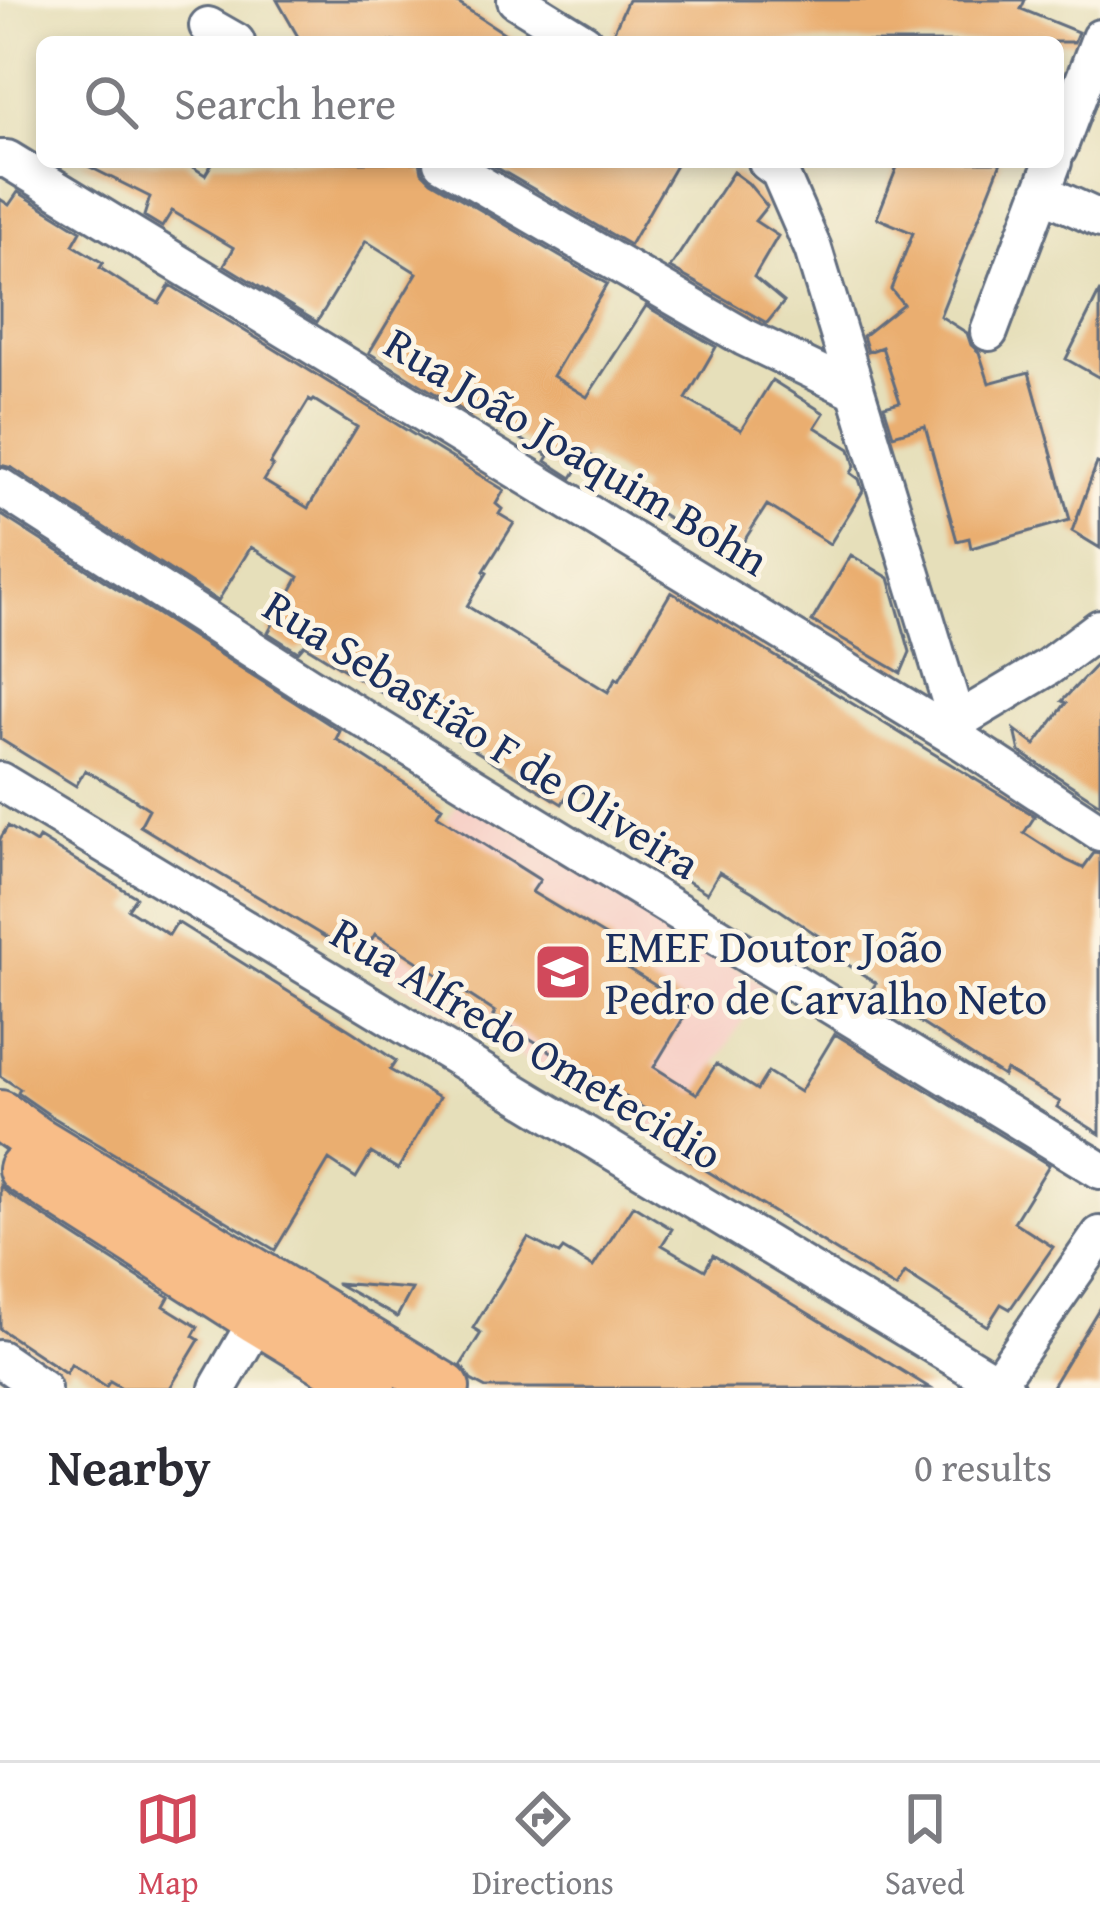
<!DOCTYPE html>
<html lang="en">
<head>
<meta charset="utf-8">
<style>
	:root { --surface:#fff; --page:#f2f2f3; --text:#2b2b33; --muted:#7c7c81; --line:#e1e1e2; --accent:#d1495b }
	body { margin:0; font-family:"Gentium Book Plus",serif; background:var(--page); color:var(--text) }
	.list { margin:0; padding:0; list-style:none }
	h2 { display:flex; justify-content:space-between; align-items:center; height:156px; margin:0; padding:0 48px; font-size:51px }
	h2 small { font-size:39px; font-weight:400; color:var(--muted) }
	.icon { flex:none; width:66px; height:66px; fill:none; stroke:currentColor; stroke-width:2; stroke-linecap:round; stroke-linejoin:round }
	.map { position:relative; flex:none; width:1100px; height:1388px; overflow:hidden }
	.search { position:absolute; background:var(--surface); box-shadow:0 6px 18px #0003; left:36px; right:36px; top:36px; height:132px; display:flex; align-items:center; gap:30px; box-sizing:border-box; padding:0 42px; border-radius:18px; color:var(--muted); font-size:45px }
	.sheet { height:372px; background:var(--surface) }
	nav { display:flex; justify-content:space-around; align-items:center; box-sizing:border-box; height:168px; border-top:3px solid var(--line); background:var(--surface); font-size:33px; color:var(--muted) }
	nav a { display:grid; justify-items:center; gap:6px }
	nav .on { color:var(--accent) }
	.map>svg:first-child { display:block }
	.built { fill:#f7d1c8 }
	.building { fill:#eaae70; fill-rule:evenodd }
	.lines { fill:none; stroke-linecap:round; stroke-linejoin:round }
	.minor-casing { stroke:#626d7e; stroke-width:42 }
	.major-casing { stroke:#626d7e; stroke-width:54 }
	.minor { stroke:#fff; stroke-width:36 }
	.major { stroke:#f8bd88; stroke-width:48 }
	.labels { text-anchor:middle; stroke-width:10; stroke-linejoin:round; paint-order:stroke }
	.street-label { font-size:45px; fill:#1b2f5e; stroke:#fcf5e5 }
	.poi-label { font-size:45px; fill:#1b2f5e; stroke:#fcf5e5; text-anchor:start }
</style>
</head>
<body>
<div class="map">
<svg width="1100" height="1388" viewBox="0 0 1100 1388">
	<rect width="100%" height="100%" fill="#fcf5e5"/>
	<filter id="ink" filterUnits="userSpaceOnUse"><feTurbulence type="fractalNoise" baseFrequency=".00833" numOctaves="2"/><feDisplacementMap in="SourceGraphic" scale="24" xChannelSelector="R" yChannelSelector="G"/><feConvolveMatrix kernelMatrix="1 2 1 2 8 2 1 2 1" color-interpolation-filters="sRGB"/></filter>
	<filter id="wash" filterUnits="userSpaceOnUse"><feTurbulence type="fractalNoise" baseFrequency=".004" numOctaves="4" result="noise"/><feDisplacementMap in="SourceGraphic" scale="48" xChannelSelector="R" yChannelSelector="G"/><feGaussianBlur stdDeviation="2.7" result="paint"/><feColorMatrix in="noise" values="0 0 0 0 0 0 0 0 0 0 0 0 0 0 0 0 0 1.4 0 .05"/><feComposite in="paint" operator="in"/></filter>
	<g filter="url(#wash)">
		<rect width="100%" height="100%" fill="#e6dfba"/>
		<path class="built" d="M 461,798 L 765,985 L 665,1145 L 360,958 Z"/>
		<g id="blocks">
			<path class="building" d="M 277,0 L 453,0 L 518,42 L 301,42 Z
				M 628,0 L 1025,0 L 1021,9 L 1078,32 L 1074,42 L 626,42 L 613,33 Z
				M 80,162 L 185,162 L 205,175 L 213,162 L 420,162 L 422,172 L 431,181 L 607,284 L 553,376 L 587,397 L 646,306 L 716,347 L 686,399 L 741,430 L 772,380 L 824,413 L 815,427 L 850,449 L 855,466 L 851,473 L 859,479 L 863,491 L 830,544 L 767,505 L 733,558 L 636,498 L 642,488 L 587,453 L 572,478 L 546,461 L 549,456 L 473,410 L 470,415 L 369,353 L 417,273 L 366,241 L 317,322 L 224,265 L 234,248 L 172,211 L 162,227 L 144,216 L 150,197 Z
				M 487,162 L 678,162 L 630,245 Z
				M 899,162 L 1001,162 L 940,316 L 967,333 L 971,345 L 979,352 L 989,383 L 1029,372 L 1070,520 L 971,548 L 969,538 L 957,541 L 925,426 L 893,435 L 884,406 L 900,402 L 882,347 L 868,352 L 863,336 L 903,304 L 891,289 L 913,233 L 877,218 Z
				M 733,172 L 748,183 L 767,206 L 755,221 L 778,236 L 754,277 L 784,302 L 767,323 L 670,268 Z
				M 18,192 L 81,231 L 73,245 L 103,263 L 100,268 L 131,288 L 159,303 L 170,285 L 504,490 L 496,504 L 502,509 L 499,514 L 514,523 L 484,571 L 487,573 L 467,606 L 608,692 L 616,678 L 619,680 L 671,592 L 1035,816 L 1024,833 L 1066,860 L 1083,868 L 1094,853 L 1100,854 L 1100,1134 L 1057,1107 L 1060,1102 L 1006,1070 L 1003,1076 L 871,991 L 876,983 L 816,944 L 820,937 L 753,892 L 719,872 L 707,893 L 626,843 L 637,826 L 573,785 L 562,804 L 304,645 L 298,652 L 268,633 L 299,577 L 251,547 L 218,601 L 12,468 L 0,465 L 0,199 L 9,205 ZM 309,400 L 312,402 L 314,400 L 357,427 L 308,508 L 264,481 L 273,466 L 270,464 Z
				M 1100,291 L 1100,378 L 1066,359 Z
				M 1097,463 L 1100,464 L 1100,548 L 1072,531 Z
				M 0,514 L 340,731 L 336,739 L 442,807 L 437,815 L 540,880 L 532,892 L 614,941 L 606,955 L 690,1007 L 654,1067 L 697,1094 L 716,1064 L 757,1090 L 768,1072 L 800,1092 L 835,1034 L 1049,1165 L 1014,1222 L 1053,1247 L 1010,1309 L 1001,1304 L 987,1326 L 905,1273 L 896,1288 L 665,1145 L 676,1128 L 493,1016 L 495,1012 L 375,934 L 360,958 L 140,826 L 149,809 L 128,795 L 85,770 L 76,786 L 0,739 Z
				M 851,555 L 889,578 L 910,652 L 901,673 L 812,621 Z
				M 1100,661 L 1100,804 L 1020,752 L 1015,730 L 1035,745 L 1066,703 L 1062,701 Z
				M 8,826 L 36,843 L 39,838 L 136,897 L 128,909 L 169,935 L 177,922 L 353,1032 L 396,1061 L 390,1070 L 439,1098 L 398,1169 L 371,1153 L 356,1178 L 329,1160 L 275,1250 L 51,1116 L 18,1093 L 20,1089 L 0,1076 L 0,839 Z
				M 0,1185 L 8,1193 L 169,1297 L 164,1306 L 198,1327 L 193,1336 L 199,1340 L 170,1388 L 122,1388 L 110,1381 L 106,1387 L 71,1364 L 66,1373 L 0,1329 Z
				M 633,1205 L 672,1229 L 662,1245 L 705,1270 L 713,1255 L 930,1388 L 486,1388 L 471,1380 L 461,1365 L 481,1333 L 473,1328 L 528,1238 L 559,1254 L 563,1249 L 593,1267 Z
				M 336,1283 L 412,1289 L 397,1317 Z
				M 1100,1307 L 1100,1388 L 1051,1388 Z"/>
		</g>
	</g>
	<g filter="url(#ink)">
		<use href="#blocks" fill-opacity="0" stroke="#626d7e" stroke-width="3"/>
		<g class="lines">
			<g class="minor-casing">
				<path id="minor" d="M 516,0 L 584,42
					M 208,26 L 236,42
					M 1058,149 L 1100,38
					M 0,159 L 7,159 L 963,742 L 1100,832
					M 442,162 L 744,337 L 854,390
					M 767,162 L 779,171 L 813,249 L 963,742
					M 1041,192 L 1100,219
					M 989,332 L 1053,162
					M 0,487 L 308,685 L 1100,1170
					M 956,722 L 1048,667 L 1100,628
					M 0,781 L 1005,1388
					M 0,1359 L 42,1388
					M 997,1383 L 1100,1235
					M 218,1388 L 269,1300"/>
			</g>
			<g class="major-casing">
				<path id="major" d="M 0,1115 L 35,1140 L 445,1388
					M 23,1169 L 257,1319 L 371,1388"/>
			</g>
			<use href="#minor" class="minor"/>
			<use href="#major" class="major"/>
		</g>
	</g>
	<defs>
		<g id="school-square" transform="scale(3)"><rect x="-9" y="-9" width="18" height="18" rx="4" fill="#d1495b" stroke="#fcf5e5"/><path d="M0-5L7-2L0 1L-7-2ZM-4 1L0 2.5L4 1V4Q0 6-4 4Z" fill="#fff"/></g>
	</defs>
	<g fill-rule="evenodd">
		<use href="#school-square" x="563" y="972"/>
	</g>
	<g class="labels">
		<g class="street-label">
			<text transform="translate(577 451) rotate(31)" y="16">Rua João Joaquim Bohn</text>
			<text transform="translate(482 734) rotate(32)" y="16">Rua Sebastião F de Oliveira</text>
			<text transform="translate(527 1043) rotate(31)" y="16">Rua Alfredo Ometecidio</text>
		</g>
		<g class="poi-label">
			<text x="605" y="962">EMEF Doutor João<tspan x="605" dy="52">Pedro de Carvalho Neto</tspan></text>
		</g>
	</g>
</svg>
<div class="search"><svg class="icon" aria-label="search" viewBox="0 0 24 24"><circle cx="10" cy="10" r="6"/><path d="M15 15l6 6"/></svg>Search here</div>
</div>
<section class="sheet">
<h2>Nearby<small>0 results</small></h2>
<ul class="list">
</ul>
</section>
<nav>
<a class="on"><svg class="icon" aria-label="map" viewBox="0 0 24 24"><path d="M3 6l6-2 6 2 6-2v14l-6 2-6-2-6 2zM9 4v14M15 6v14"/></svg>Map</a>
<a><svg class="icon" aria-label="directions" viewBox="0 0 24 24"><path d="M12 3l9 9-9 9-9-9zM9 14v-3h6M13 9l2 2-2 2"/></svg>Directions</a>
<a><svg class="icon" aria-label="saved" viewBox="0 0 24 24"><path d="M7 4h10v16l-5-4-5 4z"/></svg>Saved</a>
</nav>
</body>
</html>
